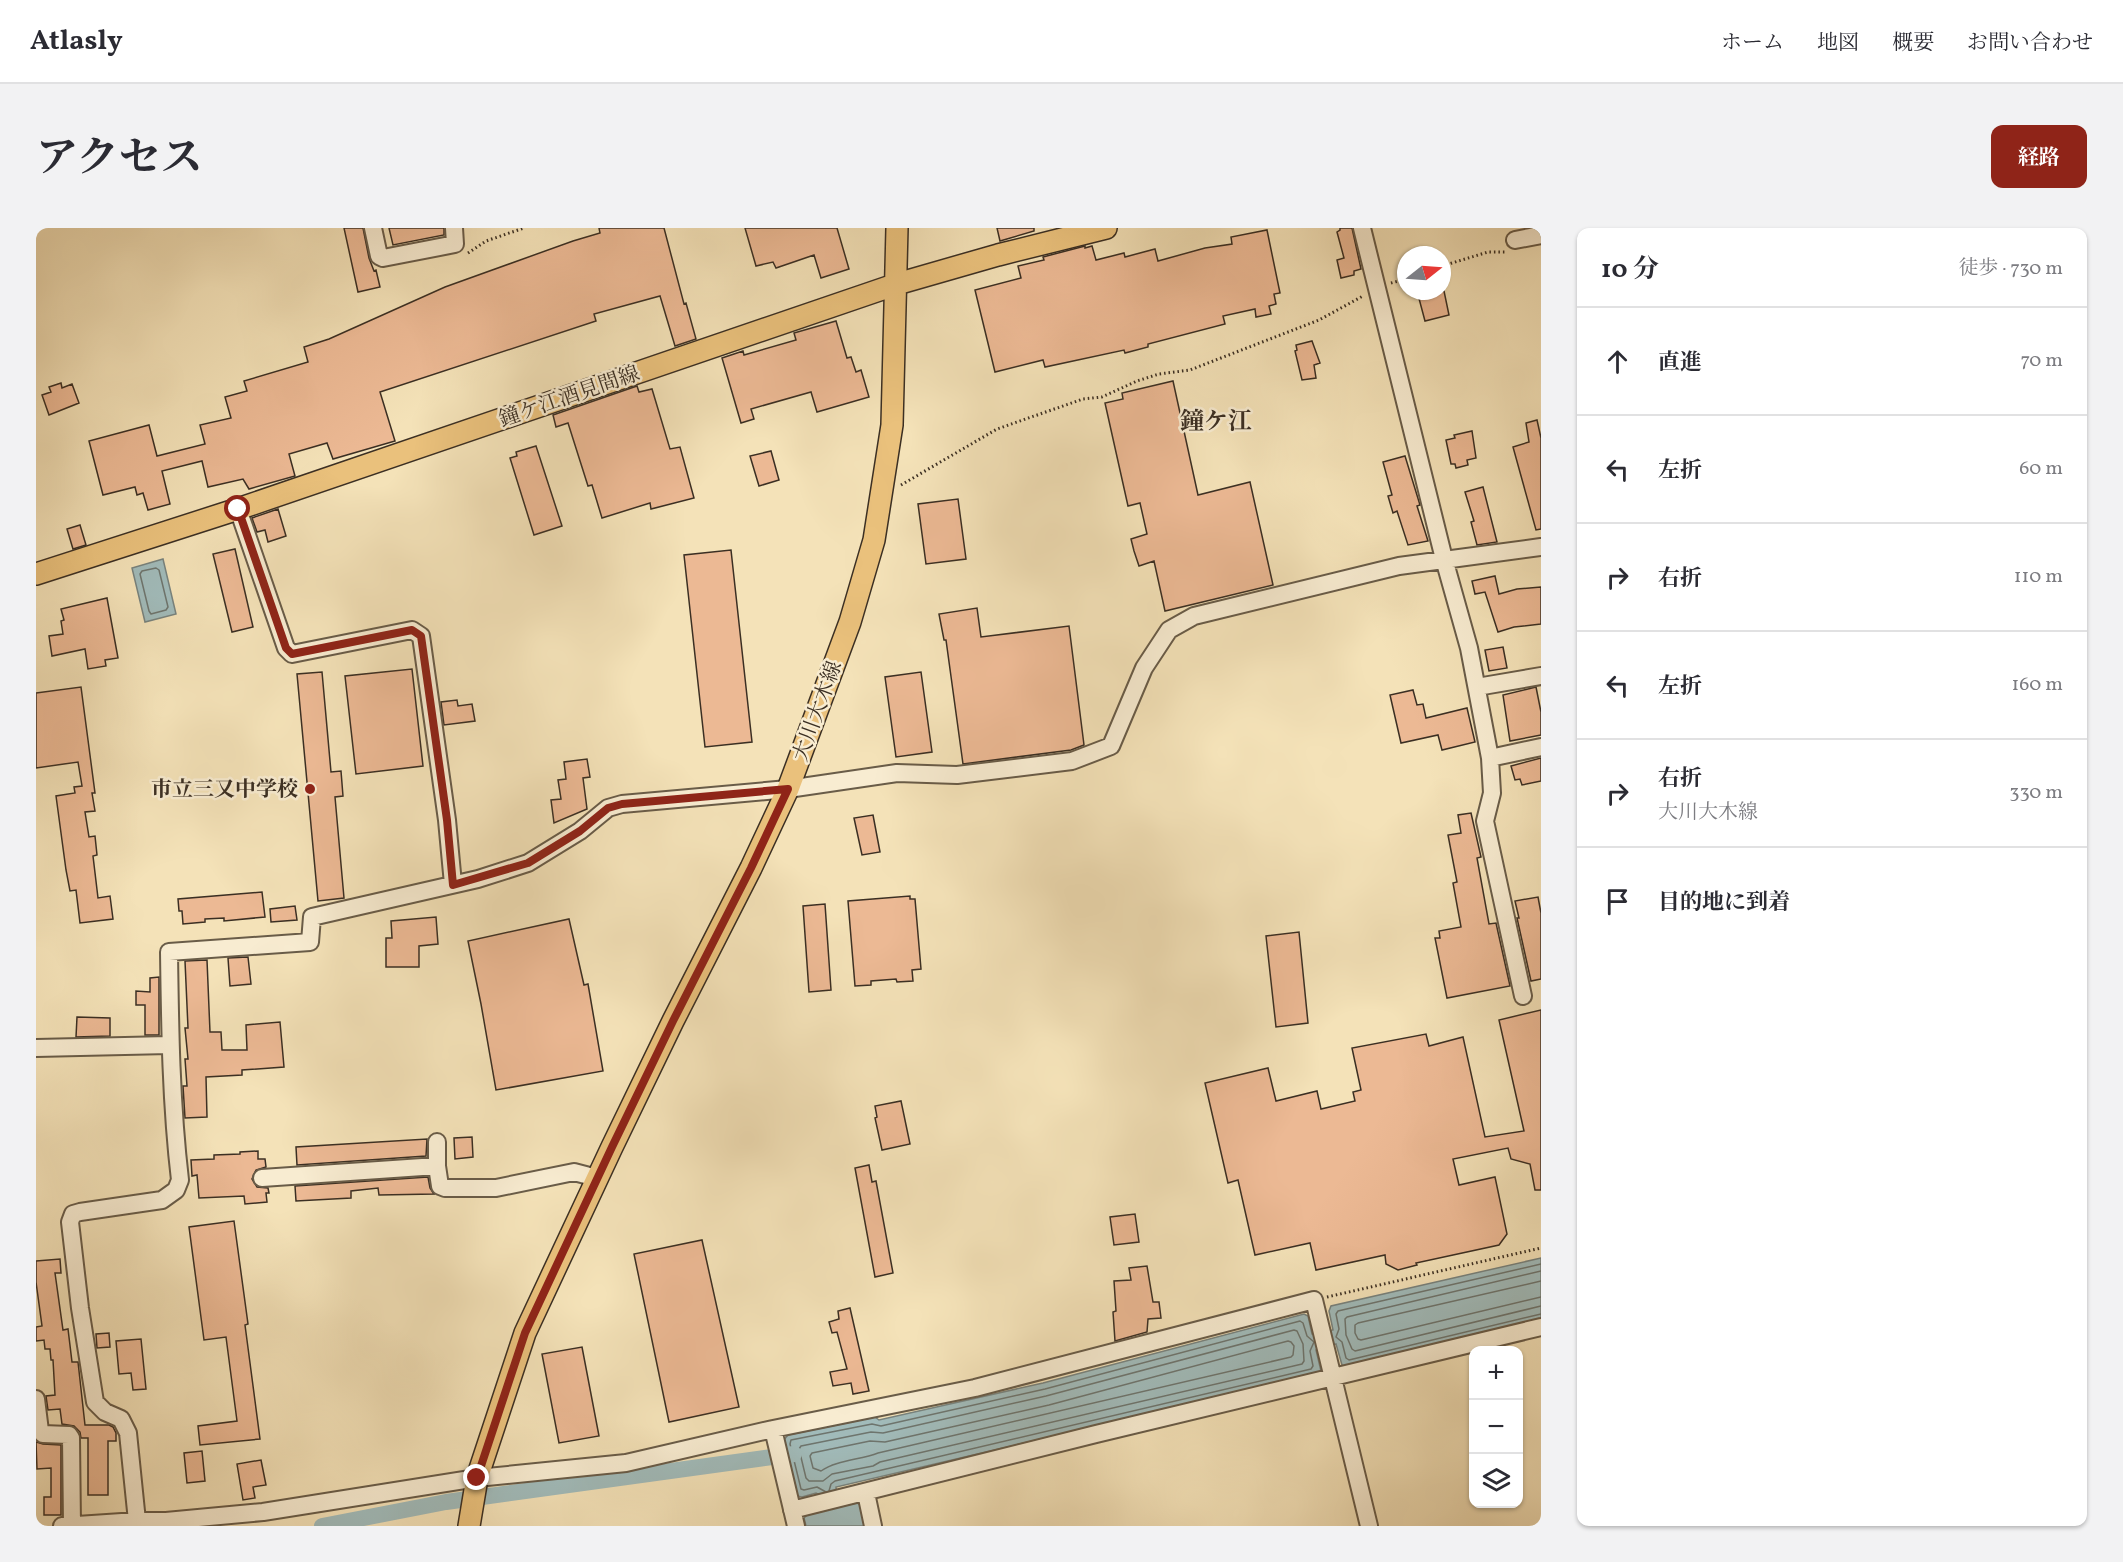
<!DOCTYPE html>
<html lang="ja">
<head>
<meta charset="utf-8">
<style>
	:root { --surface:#fff; --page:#f2f2f3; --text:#2b2b33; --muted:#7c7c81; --line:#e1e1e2; --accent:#8f2418 }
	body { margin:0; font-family:Vollkorn,"Noto Serif JP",serif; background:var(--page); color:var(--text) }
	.controls { position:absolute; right:18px; bottom:18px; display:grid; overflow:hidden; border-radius:12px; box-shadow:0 2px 4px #0004 }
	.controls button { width:54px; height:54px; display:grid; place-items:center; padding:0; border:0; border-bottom:2px solid var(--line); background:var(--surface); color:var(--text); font:30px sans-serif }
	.compass { position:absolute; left:1361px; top:18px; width:54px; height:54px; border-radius:50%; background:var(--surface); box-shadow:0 2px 4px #0004; rotate:73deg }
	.stop { position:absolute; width:18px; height:18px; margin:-14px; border:4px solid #8f2418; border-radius:50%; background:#fff }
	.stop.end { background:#8f2418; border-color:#fff; box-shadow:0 2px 6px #0008 }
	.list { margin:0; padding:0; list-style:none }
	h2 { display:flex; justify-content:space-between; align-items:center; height:78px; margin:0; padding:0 24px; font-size:26px }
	h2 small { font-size:20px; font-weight:400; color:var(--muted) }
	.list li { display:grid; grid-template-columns:39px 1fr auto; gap:18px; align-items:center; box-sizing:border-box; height:108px; padding:0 24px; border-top:2px solid var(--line) }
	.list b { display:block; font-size:22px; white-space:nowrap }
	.list p { margin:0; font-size:20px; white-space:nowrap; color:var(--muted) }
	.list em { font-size:20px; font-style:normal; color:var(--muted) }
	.icon { flex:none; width:33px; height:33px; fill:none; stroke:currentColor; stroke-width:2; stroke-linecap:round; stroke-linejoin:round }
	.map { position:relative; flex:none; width:1505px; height:1298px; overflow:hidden; border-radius:12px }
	header { display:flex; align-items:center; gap:36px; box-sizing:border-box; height:84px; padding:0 30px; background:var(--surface); border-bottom:2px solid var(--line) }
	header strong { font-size:28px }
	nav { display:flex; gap:33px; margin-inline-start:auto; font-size:21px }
	.intro { display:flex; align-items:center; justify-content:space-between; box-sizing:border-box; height:144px; padding:0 36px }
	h1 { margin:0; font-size:42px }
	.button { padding:15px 27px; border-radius:12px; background:var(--accent); color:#fff; font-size:21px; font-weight:700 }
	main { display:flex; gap:36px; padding:0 36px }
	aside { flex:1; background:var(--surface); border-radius:12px; box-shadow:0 2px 4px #0004 }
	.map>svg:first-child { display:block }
	.water { fill:#a1bbba; stroke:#78837e; stroke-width:1.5 }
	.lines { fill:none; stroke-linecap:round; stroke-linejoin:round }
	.shore { stroke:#6e756e; stroke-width:1.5 }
	.canal { stroke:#a1bbba; stroke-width:16 }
	.building { fill:#ecb994; stroke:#3b2f23; stroke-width:1.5 }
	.minor-casing { stroke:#695c48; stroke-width:20 }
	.major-casing { stroke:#3b2f23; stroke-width:24 }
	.path { stroke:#3b2f23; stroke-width:3; stroke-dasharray:1.5 3; stroke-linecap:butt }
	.minor { stroke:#f8ecd1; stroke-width:16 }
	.major { stroke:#eac17c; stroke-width:21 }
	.route { stroke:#8f2418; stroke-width:8 }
	.poi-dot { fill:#8f2418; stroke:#f8ecd1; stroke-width:2 }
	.labels { text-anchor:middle; stroke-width:5; stroke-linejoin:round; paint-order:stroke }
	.street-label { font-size:21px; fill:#3b2f23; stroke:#f8ecd1 }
	.poi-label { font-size:21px; font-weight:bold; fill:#3b2f23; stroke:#f8ecd1; text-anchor:end }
	.quarter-label { font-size:24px; font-weight:bold; fill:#3b2f23; stroke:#f8ecd1 }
</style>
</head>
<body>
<header>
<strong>Atlasly</strong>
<nav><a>ホーム</a><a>地図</a><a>概要</a><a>お問い合わせ</a></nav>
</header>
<div class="intro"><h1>アクセス</h1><a class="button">経路</a></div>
<main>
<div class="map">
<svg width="1505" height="1298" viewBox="0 0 1505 1298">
	<rect width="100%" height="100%" fill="#f4e2b8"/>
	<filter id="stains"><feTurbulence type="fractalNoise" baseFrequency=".00333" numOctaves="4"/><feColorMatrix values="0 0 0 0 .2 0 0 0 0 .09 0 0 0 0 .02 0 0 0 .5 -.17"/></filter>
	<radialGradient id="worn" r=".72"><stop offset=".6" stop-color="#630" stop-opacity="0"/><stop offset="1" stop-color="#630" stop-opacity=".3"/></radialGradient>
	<path class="water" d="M 127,331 L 140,386 L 109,394 L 96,340 Z
		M 1505,1030 L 1505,1091 L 1311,1139 L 1306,1137 L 1300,1116 L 1280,1122 L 1285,1143 L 1283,1146 L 800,1259 L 802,1279 L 821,1275 L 825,1277 L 830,1298 L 770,1298 L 768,1290 L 771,1287 L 788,1283 L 784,1267 L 780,1265 L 766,1269 L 761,1268 L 747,1213 L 752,1207 L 839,1189 L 843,1192 L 1007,1155 L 1268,1086 L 1272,1088 L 1276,1106 L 1297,1102 L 1293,1083 L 1295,1078 Z"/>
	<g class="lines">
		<path class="shore" d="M 120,340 L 123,342 L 132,379 L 130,382 L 115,386 L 113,383 L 104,346 L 106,343 Z
			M 1505,1036 L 1302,1083 L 1300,1086 L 1303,1101 L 1300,1109 L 1306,1114 L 1310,1130 L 1313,1132 L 1505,1086
			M 1505,1043 L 1311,1089 L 1309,1091 L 1310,1107 L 1316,1121 L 1319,1123 L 1505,1078
			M 1505,1053 L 1322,1095 L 1319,1097 L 1319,1105 L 1322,1111 L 1325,1112 L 1505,1069
			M 1258,1102 L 1261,1103 L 1267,1116 L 1268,1133 L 1266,1136 L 844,1234 L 837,1238 L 796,1246 L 787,1253 L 773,1253 L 770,1250 L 763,1221 L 765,1218 L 835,1204 L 847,1205 L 1010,1168 Z
			M 1252,1113 L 1255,1114 L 1258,1118 L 1257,1127 L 1255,1129 L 842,1225 C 824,1232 801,1232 785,1243 L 777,1240 L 774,1228 L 776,1225 L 834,1213 L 849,1214 L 1013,1177 Z
			M 790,1264 L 781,1259 L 768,1262 L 765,1261 L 754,1216 L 755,1212 L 836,1196 L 845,1198 L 1009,1161 L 1264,1093 L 1267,1095 L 1271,1108 L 1278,1114 L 1274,1123 L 1277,1138 L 1275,1141 L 799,1253 L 795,1256 L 793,1263"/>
		<path class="canal" d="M 286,1298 L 410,1274 L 758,1226"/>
	</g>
	<path class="building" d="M 308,0 L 327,0 L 333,30 L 338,43 L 340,42 L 344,59 L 322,64 Z
		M 353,0 L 408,0 L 408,7 L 357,17 Z
		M 563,0 L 628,0 L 648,76 L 650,75 L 660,111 L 639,118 L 624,68 L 558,86 L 560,93 L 344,164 L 359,213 L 297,231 L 291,215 L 253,226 L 259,248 L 213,261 L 207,251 L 172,259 L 166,233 L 126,243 L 134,276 L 112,282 L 107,265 L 101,267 L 99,259 L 67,267 L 53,213 L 113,197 L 121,228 L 169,216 L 164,197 L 195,190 L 189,169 L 211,163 L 208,153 L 272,134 L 268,119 L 293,111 L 409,59 L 537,13 L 564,5 Z
		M 709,0 L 801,0 L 813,41 L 785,50 L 778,27 L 740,40 L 737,34 L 720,38 Z
		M 961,0 L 998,0 L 998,3 L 964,13 Z
		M 1304,0 L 1316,0 L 1325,41 L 1318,43 L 1318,47 L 1305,50 L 1301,32 L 1308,30 L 1301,4 L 1304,2 Z
		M 1231,2 L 1244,65 L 1238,66 L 1240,76 L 1233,78 L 1235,86 L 1220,89 L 1219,81 L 1187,88 L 1189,96 L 1112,116 L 1112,119 L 1089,125 L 1088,122 L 1009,139 L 1007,132 L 959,144 L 939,62 L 985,50 L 982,38 L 1008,32 L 1007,29 L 1049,18 L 1049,20 L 1056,18 L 1060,32 L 1088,25 L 1089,29 L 1119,21 L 1122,33 L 1169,20 L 1196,16 L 1195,9 Z
		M 1381,63 L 1408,63 L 1413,87 L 1389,93 Z
		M 800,93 L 811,130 L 815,129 L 820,144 L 825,142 L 833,169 L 781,184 L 775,164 L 715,181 L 718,191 L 705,195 L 686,130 L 707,123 L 708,127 L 760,112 L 758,105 Z
		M 1276,113 L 1284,135 L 1278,137 L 1280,150 L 1266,152 L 1259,123 L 1261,122 L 1260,117 Z
		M 1137,153 L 1162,267 L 1214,254 L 1237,357 L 1129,383 L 1118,333 L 1103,338 L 1098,323 L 1095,311 L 1111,306 L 1104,275 L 1092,278 L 1069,175 L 1087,171 L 1086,165 Z
		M 25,155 L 26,160 L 36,156 L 43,175 L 13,187 L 6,167 L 15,164 L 13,159 Z
		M 601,158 L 603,164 L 616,161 L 634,221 L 644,219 L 658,270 L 615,281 L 614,275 L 566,290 L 556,257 L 552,258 L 532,195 L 520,199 L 517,187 Z
		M 1501,192 L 1505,210 L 1505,301 L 1500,302 L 1477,219 L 1493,214 L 1490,195 Z
		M 1436,203 L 1440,230 L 1431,232 L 1432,237 L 1420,240 L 1419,236 L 1415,236 L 1410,212 L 1419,210 L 1418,207 Z
		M 500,218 L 526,298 L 498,307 L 474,230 L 481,228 L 480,224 Z
		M 735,223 L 743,252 L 723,258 L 714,228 Z
		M 1369,228 L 1384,277 L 1381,278 L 1392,313 L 1372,317 L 1361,283 L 1357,285 L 1352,268 L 1356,267 L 1347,234 Z
		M 1447,259 L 1461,314 L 1441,317 L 1435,294 L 1438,293 L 1429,264 Z
		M 922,271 L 930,331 L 890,336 L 882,276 Z
		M 242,281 L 250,308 L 232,314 L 229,302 L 221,304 L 216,290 Z
		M 44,297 L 50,317 L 37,321 L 31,301 Z
		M 199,321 L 217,399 L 196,404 L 177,326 Z
		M 695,322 L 716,514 L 669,519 L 648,327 Z
		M 1459,348 L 1463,366 L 1481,361 L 1505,359 L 1505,396 L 1478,399 L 1462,404 L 1449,364 L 1439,366 L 1436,353 Z
		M 71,370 L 82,430 L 69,432 L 70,438 L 52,441 L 49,421 L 16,428 L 13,408 L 27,406 L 25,393 L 28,392 L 25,381 Z
		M 941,380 L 945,409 L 1033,398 L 1048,517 L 1035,522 L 927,536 L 910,412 L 908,412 L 903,386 Z
		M 1467,419 L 1471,440 L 1453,443 L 1449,422 Z
		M 376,441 L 387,538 L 320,546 L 309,448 Z
		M 286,444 L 295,544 L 305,543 L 307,568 L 299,569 L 308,670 L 282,673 L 261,446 Z
		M 885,444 L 896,524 L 860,529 L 849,449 Z
		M 45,459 L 59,565 L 56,565 L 59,583 L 49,584 L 53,609 L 59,608 L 61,627 L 57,628 L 62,670 L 74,668 L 77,691 L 44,695 L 40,662 L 34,663 L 30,642 L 20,568 L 39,565 L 38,559 L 46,558 L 42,534 L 0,540 L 0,465 Z
		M 1500,459 L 1505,484 L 1505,507 L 1474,513 L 1467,467 Z
		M 1377,462 L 1381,477 L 1387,476 L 1390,490 L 1431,480 L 1439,514 L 1406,522 L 1402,507 L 1365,515 L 1354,467 Z
		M 421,472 L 422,478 L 436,476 L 439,493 L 408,497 L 405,474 Z
		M 1505,530 L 1505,553 L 1486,557 L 1484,551 L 1479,552 L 1475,538 Z
		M 551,531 L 554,549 L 547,550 L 551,581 L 518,595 L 515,572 L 525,571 L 522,552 L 530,551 L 528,534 Z
		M 1435,585 L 1445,629 L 1441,630 L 1453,696 L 1460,695 L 1474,758 L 1411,770 L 1399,710 L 1404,710 L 1403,703 L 1425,699 L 1417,655 L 1421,654 L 1412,607 L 1425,605 L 1422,587 Z
		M 837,587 L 844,624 L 826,627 L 818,590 Z
		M 226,664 L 229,689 L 188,693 L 188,690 L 169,691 L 169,694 L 147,696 L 146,683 L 143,683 L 142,671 Z
		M 874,668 L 874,671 L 879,671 L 885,741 L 876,742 L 877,753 L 861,754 L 860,751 L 835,753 L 835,757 L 819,758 L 812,673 Z
		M 1502,669 L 1505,685 L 1505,751 L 1495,753 L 1481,690 L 1483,690 L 1479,673 Z
		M 789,676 L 795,762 L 773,764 L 767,678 Z
		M 259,678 L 261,692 L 235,694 L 234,681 Z
		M 400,689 L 402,716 L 383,718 L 383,739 L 350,739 L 350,710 L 356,710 L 355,693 Z
		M 533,691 L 548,757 L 552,756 L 567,843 L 460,862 L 445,776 L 432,713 Z
		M 1263,704 L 1272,795 L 1240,799 L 1230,708 Z
		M 212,729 L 215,756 L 194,758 L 192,730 Z
		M 171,732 L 174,804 L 185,804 L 186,822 L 211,822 L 210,797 L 244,794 L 248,839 L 206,842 L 206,847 L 170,849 L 171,889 L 149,890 L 147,858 L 151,858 L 149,831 L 152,831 L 149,800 L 152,800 L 149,733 Z
		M 123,749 L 123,807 L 109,807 L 109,777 L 100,777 L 100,763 L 114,764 L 114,750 Z
		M 1505,782 L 1505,962 L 1499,962 L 1494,936 L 1475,931 L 1472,920 L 1417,931 L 1423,957 L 1459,949 L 1471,1006 L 1463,1017 L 1380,1035 L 1381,1037 L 1362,1042 L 1350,1036 L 1349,1027 L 1280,1042 L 1274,1015 L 1219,1027 L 1202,952 L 1192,955 L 1169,855 L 1232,840 L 1240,873 L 1281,863 L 1285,881 L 1319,873 L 1317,864 L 1325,862 L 1316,820 L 1390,806 L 1393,818 L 1427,809 L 1449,909 L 1488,903 L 1463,792 Z
		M 41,789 L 74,790 L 74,808 L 40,809 Z
		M 865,873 L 874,916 L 846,922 L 839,890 L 841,889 L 839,878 Z
		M 436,909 L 437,929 L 419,931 L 418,910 Z
		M 391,911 L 390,928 L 261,937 L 260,919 Z
		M 222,923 L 222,931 L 229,931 L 230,939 L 220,942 L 216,951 L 221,959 L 232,960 L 233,965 L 230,965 L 231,974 L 209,976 L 208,968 L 163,970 L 161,947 L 156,948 L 155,932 L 178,931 L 178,927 L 204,926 L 204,924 Z
		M 833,937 L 836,954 L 840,953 L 857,1045 L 839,1049 L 819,940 Z
		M 392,949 L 394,960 L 398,966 L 343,967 L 342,960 L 315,963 L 315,970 L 260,973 L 259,958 Z
		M 1099,986 L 1103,1014 L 1078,1017 L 1074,989 Z
		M 198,993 L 212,1096 L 209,1097 L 224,1211 L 164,1217 L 162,1198 L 201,1193 L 190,1109 L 168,1112 L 153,999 Z
		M 666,1012 L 703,1179 L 633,1194 L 598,1026 Z
		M 24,1031 L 25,1045 L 19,1045 L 27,1102 L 32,1101 L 36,1134 L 42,1134 L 49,1197 L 73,1197 L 77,1199 L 80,1205 L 80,1213 L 72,1213 L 72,1267 L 52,1267 L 52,1210 L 45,1210 L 44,1204 L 38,1198 L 26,1196 L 24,1181 L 12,1182 L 10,1168 L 19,1167 L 17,1132 L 15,1132 L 14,1121 L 9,1121 L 8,1112 L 0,1113 L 0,1099 L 6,1098 L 0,1054 L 0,1033 Z
		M 1111,1038 L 1117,1074 L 1123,1074 L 1125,1090 L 1112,1091 L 1111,1104 L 1079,1113 L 1077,1084 L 1080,1083 L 1078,1053 L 1095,1052 L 1093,1040 Z
		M 814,1080 L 833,1163 L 817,1166 L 815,1155 L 797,1158 L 794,1144 L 811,1141 L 801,1104 L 796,1105 L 793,1094 L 803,1091 L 802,1083 Z
		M 73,1105 L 74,1119 L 61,1120 L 60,1106 Z
		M 105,1111 L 110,1161 L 97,1162 L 95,1145 L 83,1146 L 80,1113 Z
		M 546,1119 L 563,1208 L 523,1215 L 506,1126 Z
		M 0,1214 L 7,1216 L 25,1217 L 25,1287 L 8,1287 L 8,1269 L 15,1269 L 15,1240 L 1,1241 Z
		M 166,1223 L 169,1253 L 151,1255 L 148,1225 Z
		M 225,1232 L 230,1257 L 217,1259 L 219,1270 L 207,1272 L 201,1236 Z"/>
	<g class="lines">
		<g class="minor-casing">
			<path id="minor" d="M 337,0 L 343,28 L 347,30 L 419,16 L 418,0
				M 1326,0 L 1408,331 L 1433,420 L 1454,530 L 1456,565 L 1449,593 L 1487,768
				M 1479,12 L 1505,7
				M 202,281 L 250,420 L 256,426 L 376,402 L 385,408 L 411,592 L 417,656
				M 1441,459 L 1505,448
				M 1454,530 L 1505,519
				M 0,820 L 133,817
				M 401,914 L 401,938 L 404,958 L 409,960 L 460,960 L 538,944 L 561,950
				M 226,950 L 401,938
				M 0,1171 L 4,1203 L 7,1206 L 33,1207 L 35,1210 L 36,1297
				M 737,1201 L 760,1298
				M 830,1265 L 837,1298
				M 756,1282 L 1060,1206 L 1505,1099
				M 101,1293 L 92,1205 L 85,1191 L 69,1184 L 59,1174 L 44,1080 L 34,994 L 37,986 L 44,984 L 126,972 L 140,962 L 144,952 C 135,876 134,800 133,724 L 274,714 L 276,689 L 442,651 L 492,635 L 544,603 L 572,580 L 586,576 L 752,561 L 861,545 L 921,547 L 1036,533 L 1075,518 L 1108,440 L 1133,402 L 1158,388 L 1363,338 L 1505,319
				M 26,1298 L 101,1293 L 130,1293 L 227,1284 L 441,1250 L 590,1235 L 737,1201 L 939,1160 L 1278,1072 L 1333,1298"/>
		</g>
		<g class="major-casing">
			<path id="major" d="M 0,346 L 202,281 L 861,56 L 962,27 L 1070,0
				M 433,1298 L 441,1250 L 489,1105 L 576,919 L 637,793 L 715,640 L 752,561 L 814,394 L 838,312 L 856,197 L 861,0"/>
		</g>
		<path class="path" d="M 432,25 L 450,13 L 488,0
			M 1406,38 L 1452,24 L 1471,24
			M 1355,55 L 1370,51
			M 865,257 L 961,201 L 1047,171 L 1066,169 L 1101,153 L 1123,146 L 1154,142 L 1283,92 L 1327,68
			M 1291,1069 L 1505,1020"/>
		<use href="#minor" class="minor"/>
		<use href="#major" class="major"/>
	</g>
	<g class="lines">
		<path class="route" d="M 202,281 L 250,420 L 256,426 L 376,402 L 385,408 L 411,592 L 417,657 L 492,635 L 544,603 L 572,580 L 586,576 L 752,561 L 715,640 L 637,793 L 576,919 L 489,1105 L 441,1250"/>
	</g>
	<circle class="poi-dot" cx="274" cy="561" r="6"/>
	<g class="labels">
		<g class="street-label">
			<text transform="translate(533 168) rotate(-19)" y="7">鐘ケ江酒見間線</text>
			<text transform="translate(781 483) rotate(-70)" y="7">大川大木線</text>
		</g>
		<g class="poi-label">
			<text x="262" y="568">市立三又中学校</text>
		</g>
		<g class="quarter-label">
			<text x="1180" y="201">鐘ケ江</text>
		</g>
	</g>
	<rect width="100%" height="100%" filter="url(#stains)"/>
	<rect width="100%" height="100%" fill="url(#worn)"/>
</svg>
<div class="controls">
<button>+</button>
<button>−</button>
<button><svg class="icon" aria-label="layers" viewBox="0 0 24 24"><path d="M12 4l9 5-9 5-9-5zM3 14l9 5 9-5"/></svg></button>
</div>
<svg class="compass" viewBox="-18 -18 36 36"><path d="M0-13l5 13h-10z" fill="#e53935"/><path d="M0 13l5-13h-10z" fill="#7c7c81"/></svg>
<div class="stop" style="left:202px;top:281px"></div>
<div class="stop end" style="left:441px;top:1250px"></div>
</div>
<aside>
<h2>10 分<small>徒歩 · 730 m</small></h2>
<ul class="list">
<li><svg class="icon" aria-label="ahead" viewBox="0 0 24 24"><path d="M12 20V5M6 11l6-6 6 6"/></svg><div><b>直進</b></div><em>70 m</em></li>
<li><svg class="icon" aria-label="left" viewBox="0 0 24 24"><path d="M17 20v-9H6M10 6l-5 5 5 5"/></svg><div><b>左折</b></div><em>60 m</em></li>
<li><svg class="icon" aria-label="right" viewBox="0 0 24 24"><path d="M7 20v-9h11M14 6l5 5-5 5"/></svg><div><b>右折</b></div><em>110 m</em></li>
<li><svg class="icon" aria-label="left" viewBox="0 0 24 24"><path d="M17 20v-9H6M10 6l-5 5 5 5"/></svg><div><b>左折</b></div><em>160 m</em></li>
<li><svg class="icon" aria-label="right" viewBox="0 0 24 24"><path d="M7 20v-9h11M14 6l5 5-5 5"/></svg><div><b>右折</b><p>大川大木線</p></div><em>330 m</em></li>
<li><svg class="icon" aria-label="arrive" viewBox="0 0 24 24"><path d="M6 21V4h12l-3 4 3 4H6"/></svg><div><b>目的地に到着</b></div></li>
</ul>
</aside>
</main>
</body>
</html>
